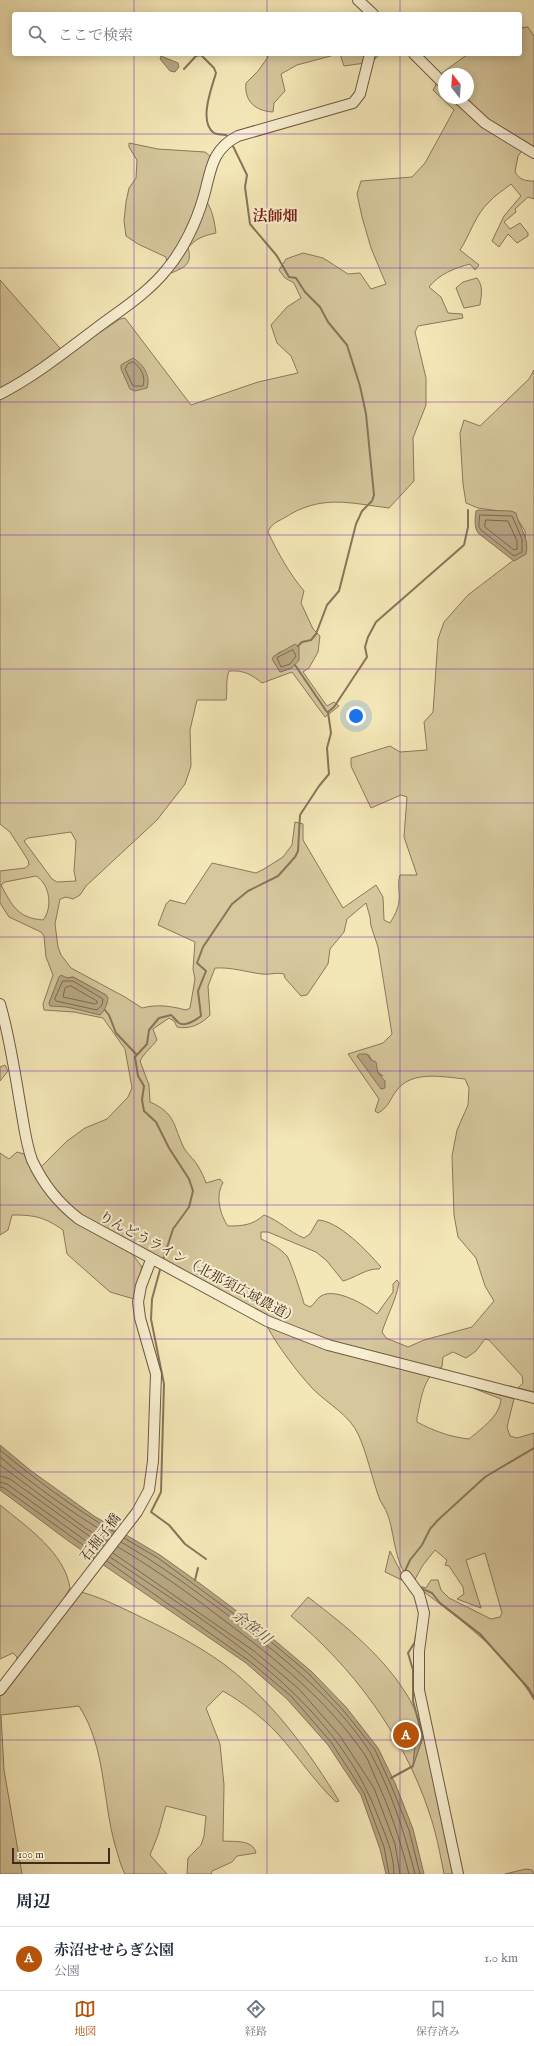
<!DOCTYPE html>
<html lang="ja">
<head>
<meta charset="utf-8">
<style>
	:root { --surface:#fff; --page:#f2f2f3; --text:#1f2937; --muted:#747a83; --line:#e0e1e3; --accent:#b45309 }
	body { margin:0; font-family:"IM FELL English","Noto Serif JP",serif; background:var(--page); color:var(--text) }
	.compass { position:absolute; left:438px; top:68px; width:36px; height:36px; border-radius:50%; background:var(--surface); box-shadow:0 2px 10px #0003; rotate:343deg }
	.scale { position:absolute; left:12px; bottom:10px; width:98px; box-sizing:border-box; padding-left:4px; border:2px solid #422a1e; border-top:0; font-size:11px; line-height:14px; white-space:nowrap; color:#422a1e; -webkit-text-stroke:3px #f8efd0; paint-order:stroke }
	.you { position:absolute; left:356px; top:716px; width:14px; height:14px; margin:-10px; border:3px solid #fff; border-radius:50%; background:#1a73e8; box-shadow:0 0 0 6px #1a73e833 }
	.badge { display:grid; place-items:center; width:26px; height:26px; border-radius:50%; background:var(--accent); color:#fff; font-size:13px; font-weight:700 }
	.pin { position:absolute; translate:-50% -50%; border:2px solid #fff; box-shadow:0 1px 4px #0006 }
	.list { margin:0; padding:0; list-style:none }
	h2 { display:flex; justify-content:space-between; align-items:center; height:52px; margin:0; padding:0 16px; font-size:17px }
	h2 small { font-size:13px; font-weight:400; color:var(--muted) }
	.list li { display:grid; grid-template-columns:26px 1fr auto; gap:12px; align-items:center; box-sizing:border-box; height:64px; padding:0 16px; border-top:1px solid var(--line) }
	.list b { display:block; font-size:15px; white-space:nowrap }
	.list p { margin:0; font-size:13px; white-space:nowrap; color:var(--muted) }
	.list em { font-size:13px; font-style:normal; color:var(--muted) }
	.icon { flex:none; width:22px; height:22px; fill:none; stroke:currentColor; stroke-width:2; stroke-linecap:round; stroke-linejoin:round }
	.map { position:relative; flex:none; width:534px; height:1874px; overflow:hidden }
	.search { position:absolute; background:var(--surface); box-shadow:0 2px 10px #0003; left:12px; right:12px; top:12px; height:44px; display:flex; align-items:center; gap:10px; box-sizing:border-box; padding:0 14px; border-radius:4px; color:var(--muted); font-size:15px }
	.sheet { height:116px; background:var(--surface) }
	nav { display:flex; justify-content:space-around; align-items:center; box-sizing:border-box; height:56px; border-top:1px solid var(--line); background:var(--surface); font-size:11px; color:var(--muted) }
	nav a { display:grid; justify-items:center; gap:2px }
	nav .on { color:var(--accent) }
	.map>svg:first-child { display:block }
	.green { fill:#d6c79d; stroke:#8c785e; fill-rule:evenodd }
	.water { fill:#b7a783; stroke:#88755b }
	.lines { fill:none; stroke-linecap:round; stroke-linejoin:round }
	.shore { stroke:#7c6850; stroke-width:1 }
	.stream { stroke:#88755b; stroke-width:2 }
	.minor-casing { stroke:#6e5944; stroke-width:12 }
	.minor { stroke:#f8efd0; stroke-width:10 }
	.grid { fill:none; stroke:#7b2cbf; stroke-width:1; stroke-opacity:0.55 }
	.labels { text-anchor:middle; stroke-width:4; stroke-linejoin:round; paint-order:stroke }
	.street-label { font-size:14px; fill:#422a1e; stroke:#f8efd0 }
	.neighbourhood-label { font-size:15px; font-weight:bold; fill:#7a1f14; stroke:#f8efd0 }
	.water-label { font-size:15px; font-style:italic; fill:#65503c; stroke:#f8efd0 }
</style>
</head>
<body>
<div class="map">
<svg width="534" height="1874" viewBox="0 0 534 1874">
	<rect width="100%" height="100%" fill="#f4e7b7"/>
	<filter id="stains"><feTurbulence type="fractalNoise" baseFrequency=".005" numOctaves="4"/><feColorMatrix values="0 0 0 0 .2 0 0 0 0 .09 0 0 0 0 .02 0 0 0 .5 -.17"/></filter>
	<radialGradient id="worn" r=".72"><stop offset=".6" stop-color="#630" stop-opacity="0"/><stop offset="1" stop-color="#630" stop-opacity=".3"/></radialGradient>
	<path class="green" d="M 528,27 L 534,36 L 534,146 L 527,144 L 518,156 L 515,172 C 520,180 525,181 534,181 L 534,199 L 528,197 L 515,209 L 516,212 L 504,222 L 510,229 L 520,223 L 528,233 L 528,236 L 517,243 L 508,234 L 499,247 L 492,241 L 504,216 L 521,196 L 511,184 C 504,190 495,195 489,202 C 475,215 470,235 460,250 L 479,265 L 475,270 L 470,264 C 455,268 439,274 429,287 L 441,297 L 448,313 L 462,314 L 463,318 L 418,326 L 415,332 L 426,378 L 426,405 L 413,438 L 414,481 L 389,508 C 349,503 321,494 284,518 C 277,522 271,524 268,532 C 278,553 289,573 304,591 L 301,603 L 313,629 L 320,636 L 318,652 L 309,668 L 303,672 L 327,706 L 334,702 L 339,706 L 325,717 L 292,672 L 262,683 C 251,674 243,670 229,671 C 225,683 228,689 226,700 L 197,700 L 190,730 L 191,766 L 185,784 L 157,820 L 86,886 L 80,895 L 73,899 L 66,897 L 60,899 L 55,924 L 58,947 L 61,955 L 71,968 L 125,997 L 142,1008 C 157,1004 171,1006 186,1010 L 190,1008 L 195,979 L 193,969 L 195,942 L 158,925 L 166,904 L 170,900 L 185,904 L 212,863 L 256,873 L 264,869 L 283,857 L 292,845 L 295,822 L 303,824 L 303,840 L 343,908 L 376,885 L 383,897 L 384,920 L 390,923 C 394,916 398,910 399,901 C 400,892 397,884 400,875 L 417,875 L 404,837 L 407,797 L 401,795 L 371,808 L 351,766 L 351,758 L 390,746 L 400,752 L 427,750 L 424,722 L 433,712 L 438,639 L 444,622 L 468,595 L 519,556 L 526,548 L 525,531 L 514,513 L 478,508 L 466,503 L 463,484 L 460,433 L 464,420 L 480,426 L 529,379 L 534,370 L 534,1392 L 518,1388 L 523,1383 L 522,1376 L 489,1340 L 485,1339 L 476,1351 L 466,1358 L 453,1352 L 443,1357 L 442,1367 C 423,1375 421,1400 417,1418 L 417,1422 C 434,1431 450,1437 469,1439 C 482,1428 500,1416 501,1399 L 473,1388 L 514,1399 L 507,1427 L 510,1436 L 517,1438 L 534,1433 L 534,1700 C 507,1653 462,1621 419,1588 L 419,1586 L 426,1588 L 431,1580 L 438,1580 L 441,1590 L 449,1598 L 491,1619 L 500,1617 L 502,1613 L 485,1553 L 466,1560 L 481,1608 L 457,1599 L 464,1594 L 463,1587 L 449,1566 L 445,1565 L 447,1560 L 435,1550 L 423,1565 L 414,1581 C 394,1572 395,1531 387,1513 C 385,1508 382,1504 380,1500 C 372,1479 368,1457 359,1436 C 350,1415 329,1405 313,1389 C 298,1373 270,1337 263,1317 L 136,1249 L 133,1255 L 142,1267 L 134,1299 L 110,1292 L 67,1254 L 63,1230 C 44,1217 35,1215 12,1215 L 8,1230 L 0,1235 L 0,1153 L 9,1159 L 17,1152 L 24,1154 L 29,1164 L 35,1169 L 42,1166 L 67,1141 L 85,1128 L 107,1119 L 128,1097 L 132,1088 L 125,1049 L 103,1018 L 74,1012 L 44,1010 L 43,1004 L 53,975 L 46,957 L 44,936 L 41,932 L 9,917 L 0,903 L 0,871 L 25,868 L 29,865 L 28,860 L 10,832 L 0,824 L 0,280 L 66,355 L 120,319 L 125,318 L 191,405 L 258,382 L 298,373 L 291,356 L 277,343 L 271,325 L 287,307 L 301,298 L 294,283 L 285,278 L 279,270 L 286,259 L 303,253 L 323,258 L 348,274 L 360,273 L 371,289 L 386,284 L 371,248 L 362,217 L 357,194 L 361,181 L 412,177 L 425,163 L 454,110 L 433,90 L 442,73 L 468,54 L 520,54 L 520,28 ZM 444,74 L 468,74 L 468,98 L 444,98 ZM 283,651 L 292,668 L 280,672 L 278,653 ZM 71,832 L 76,841 L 74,871 L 76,881 L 57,882 L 52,879 L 24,841 L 28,838 ZM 36,876 C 50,884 53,908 43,920 C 17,918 12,905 1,885 L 5,882 ZM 366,903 L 370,917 L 371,926 L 378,947 L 392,1034 L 383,1043 L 348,1054 L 379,1099 L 375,1111 L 378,1113 C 390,1106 389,1100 397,1090 C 412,1070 444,1077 465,1079 L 469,1088 L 468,1105 L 457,1130 L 452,1156 L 454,1215 L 458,1237 L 476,1258 L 485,1286 L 494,1301 L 472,1327 L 424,1340 L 408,1347 L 386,1338 L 382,1332 C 387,1316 396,1300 399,1283 L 397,1280 L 393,1284 L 393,1292 L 377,1314 C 366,1305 335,1287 321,1296 C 316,1299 315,1304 310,1307 L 304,1304 C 303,1298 290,1260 287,1256 C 280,1248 270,1243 261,1239 L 261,1232 L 268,1232 L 316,1252 L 327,1261 L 343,1281 C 355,1278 367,1268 379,1269 L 381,1267 C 367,1251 339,1221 318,1220 L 310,1234 L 304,1238 C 289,1232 279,1220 264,1215 C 253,1225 243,1226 228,1226 C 220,1215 215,1195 223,1183 L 220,1179 L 206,1183 C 204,1177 201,1171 198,1166 C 194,1159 186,1153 183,1146 C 173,1124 175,1113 150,1102 L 149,1085 L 140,1061 C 145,1052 151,1048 157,1040 L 153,1029 L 169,1018 L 174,1021 L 177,1027 C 189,1030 202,1024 210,1015 L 208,986 L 215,968 C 231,967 246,972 262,974 C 270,975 276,972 284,974 L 285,978 L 301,996 L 307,995 L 328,964 L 330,949 L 344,932 L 347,919 ZM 61,976 L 67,978 L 73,977 L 106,995 L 73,1008 L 49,1003 L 59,978 ZM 369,1055 L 378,1073 L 383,1076 L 357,1056 Z
		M 266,54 L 338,54 L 297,65 L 281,74 L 285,91 L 274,103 L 273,112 C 255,111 244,101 246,83 L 258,71 L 268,57 Z
		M 340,54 L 380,54 L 372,62 L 344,66 Z
		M 129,143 L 158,149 L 205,152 L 210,156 L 203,197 C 212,207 214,219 216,233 C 203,236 196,238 188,248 C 193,264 184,268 171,273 L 168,271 L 166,257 L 138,244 L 126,236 L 124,221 L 126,202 L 129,188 L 136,178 L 137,160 L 129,147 Z
		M 477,278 C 484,287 481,295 480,305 L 464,308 L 456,288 L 463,282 Z
		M 5,1065 L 8,1071 L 0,1081 L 0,1067 Z
		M 0,1505 C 27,1527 65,1553 70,1588 L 50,1621 L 81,1592 C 103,1598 122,1608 143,1618 C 174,1633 207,1650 234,1672 C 277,1708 310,1753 339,1801 L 336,1802 C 314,1781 297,1755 277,1733 C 262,1717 242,1702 223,1691 L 206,1708 L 220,1744 L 224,1785 L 223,1841 C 234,1842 253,1839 256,1853 L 237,1856 L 232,1862 L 212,1871 L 211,1874 L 187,1874 L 188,1858 L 201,1845 L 204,1836 L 206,1816 L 166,1806 L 158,1835 L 150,1855 L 167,1874 L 125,1874 C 120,1865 118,1854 115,1845 C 102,1798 106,1748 79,1706 L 1,1715 L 4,1770 L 22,1874 L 0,1874 L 0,1693 L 14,1675 L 17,1657 L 13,1653 L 0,1659 Z
		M 390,1551 L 406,1582 L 385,1572 Z
		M 308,1597 C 347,1627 385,1657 410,1700 C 424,1726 430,1756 436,1785 C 442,1814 448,1844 455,1874 L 444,1874 C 440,1853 436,1832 429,1812 C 404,1736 352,1666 291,1616 ZM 421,1731 L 423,1737 L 413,1766 L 415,1746 L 419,1740 Z
		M 526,1869 L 532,1870 L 534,1874 L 505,1874 Z"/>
	<path class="water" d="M 161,56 L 178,63 L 179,67 L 175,72 L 170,71 L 160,59 Z
		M 133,358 C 143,364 151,375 147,388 L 135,391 L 130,389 L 121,369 L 121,365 Z
		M 478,510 L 511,511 L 516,513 C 519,527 530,539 526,554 L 514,561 L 478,533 C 474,527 475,518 476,511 Z
		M 295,644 L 299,647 L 299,660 L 292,668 L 280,672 L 272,659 L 274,656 Z
		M 61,975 L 67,978 L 73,977 L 106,995 L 108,998 C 107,1005 105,1010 100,1015 L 67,1007 L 50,1006 L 49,1003 L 59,977 Z
		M 359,1054 L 367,1054 L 371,1060 L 376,1062 L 378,1073 L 385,1081 L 385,1088 L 381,1089 L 357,1056 Z
		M 0,1445 L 30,1470 L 94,1516 L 160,1555 L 202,1585 L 266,1633 L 311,1671 L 346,1707 L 378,1748 L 395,1783 L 413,1829 L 424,1874 L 386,1874 L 380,1849 L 361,1795 L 328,1745 L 287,1699 L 246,1663 L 67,1540 L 0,1490 Z
		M 421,1731 L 423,1737 L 413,1766 L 415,1744 L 419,1740 Z"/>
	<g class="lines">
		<path class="shore" d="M 133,362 C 141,367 146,377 143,386 L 133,386 L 125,369 L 128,364 Z
			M 480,515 L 512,516 L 522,539 L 522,552 L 514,556 L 481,530 L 479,527 Z
			M 486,520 L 508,521 L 517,541 L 517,549 L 514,550 L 485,527 Z
			M 293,650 L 296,656 L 290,664 L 281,667 L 277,658 Z
			M 63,981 L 73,981 L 103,999 L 102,1005 L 97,1010 L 56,1001 L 55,999 Z
			M 71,986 L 97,1001 L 97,1003 L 95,1004 L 63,997 L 65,988 Z
			M 0,1450 C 36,1480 74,1508 114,1532
			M 0,1457 C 35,1486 72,1513 111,1536
			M 0,1465 L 85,1528 L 107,1541
			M 0,1476 L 10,1479 L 103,1546
			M 0,1482 L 7,1484 L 100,1551
			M 0,1487 L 4,1488 L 97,1555
			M 124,1538 L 158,1558 L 264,1636 L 308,1673 L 343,1710 L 375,1750 L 391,1785 L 409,1830 L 420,1874
			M 121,1542 C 159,1564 194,1590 229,1616 C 280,1655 334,1697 370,1752 C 374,1759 377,1767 381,1774 C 396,1806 406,1839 415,1874
			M 118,1547 C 155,1569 190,1594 225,1621 C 277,1660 328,1701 365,1755 C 369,1761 372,1770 375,1777 C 390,1808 400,1840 409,1874
			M 113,1553 L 254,1651 L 299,1689 L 340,1736 L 374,1788 L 395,1844 L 400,1874
			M 110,1557 C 212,1627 334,1696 379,1819 C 386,1836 394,1855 394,1874
			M 107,1561 L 248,1660 L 291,1696 L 331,1742 L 364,1793 L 384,1847 L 389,1874"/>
		<path class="stream" d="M 184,69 L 196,56 L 201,55 L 214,68 L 216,73 C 212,87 198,122 214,133 C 217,135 222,134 226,135 L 229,139
			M 232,144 L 247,175 L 245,187 L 250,224 L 277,256 L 289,277 L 296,278 L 305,292 L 320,307 L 328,322 L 347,345 L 360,386 L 366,414 L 374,495 L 372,501 L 362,511 L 356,524 L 339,591 L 327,605 L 316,634 L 311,640 L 302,642 L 298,646
			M 295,665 L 327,712
			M 105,1010 L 109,1015 L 116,1033 L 137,1055
			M 163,1260 L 173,1229 L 189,1207 L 193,1191 L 189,1179 L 169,1148 L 156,1122 L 144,1111 L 142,1100 L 144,1086 L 138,1076 L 135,1057 L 147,1044 L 149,1030 L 159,1018 L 171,1015 C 174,1017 176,1021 179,1023 C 185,1027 196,1020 201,1016 L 198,991 L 206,971 L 197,963 L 203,947 L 232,904 L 248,891 L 278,876 L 295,857 L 298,851 L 300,815 L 319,786 L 329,774 L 327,748 L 331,733 L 328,712 L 334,707 L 367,657 L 365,647 L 368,637 L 376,622 L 464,545 L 468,527 L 468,510
			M 161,1266 L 152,1299 L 151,1319 L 164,1384 L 161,1492 L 151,1512 L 169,1525 L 185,1544 L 206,1559
			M 404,1573 L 410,1560 L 422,1545 L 430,1529 L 438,1520 L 485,1477 L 534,1448
			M 195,1580 L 198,1568
			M 420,1588 L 432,1593 L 440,1603 L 480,1634 L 529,1689 L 534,1698
			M 416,1635 L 415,1642 L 408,1653 L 413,1670 L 413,1701 L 421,1731
			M 391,1778 L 413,1766"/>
		<g class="minor-casing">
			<path id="minor" d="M 358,0 L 373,14
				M 414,54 L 444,84
				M 458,98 L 485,123 L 534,153
				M 0,394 C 35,376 66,351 98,327 C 122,309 148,293 167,269 C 183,250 196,223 203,199 C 211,173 210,150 238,136 L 353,103 L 360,94 L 370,54
				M 0,1004 C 10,1038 15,1074 21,1109 C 24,1126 26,1144 32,1160 C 43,1184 58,1203 79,1219 L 267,1321 L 328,1345 L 534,1398
				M 406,1576 L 419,1594 L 424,1613 L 419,1651 L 419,1690 L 458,1874
				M 0,1690 L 137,1512 L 149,1490 L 153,1461 L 156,1374 L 140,1318 L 138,1302 L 141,1286 L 151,1260"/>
		</g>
		<use href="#minor" class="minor"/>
	</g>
	<path class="grid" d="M 134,0 L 134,14M 267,0 L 267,14M 400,0 L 400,14M 134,54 L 134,1874M 267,54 L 267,1874M 400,54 L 400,1874M 0,134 L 534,134M 0,268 L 534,268M 0,402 L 534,402M 0,535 L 534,535M 0,669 L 534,669M 0,803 L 534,803M 0,937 L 534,937M 0,1071 L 534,1071M 0,1205 L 534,1205M 0,1339 L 534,1339M 0,1472 L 534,1472M 0,1606 L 534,1606M 0,1740 L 534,1740"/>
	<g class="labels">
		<g class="street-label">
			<text transform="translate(199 1267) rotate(28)" y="5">りんどうライン（北那須広域農道）</text>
			<text transform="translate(100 1537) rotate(-52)" y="5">石掘子橋</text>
		</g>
		<g class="neighbourhood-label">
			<text x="275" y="221">法師畑</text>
		</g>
		<g class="water-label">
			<text transform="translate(252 1627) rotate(39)" y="5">余笹川</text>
		</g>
	</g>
	<rect width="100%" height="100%" filter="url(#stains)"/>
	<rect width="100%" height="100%" fill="url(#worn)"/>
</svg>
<svg class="compass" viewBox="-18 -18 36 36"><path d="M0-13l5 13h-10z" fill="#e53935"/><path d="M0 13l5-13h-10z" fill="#747a83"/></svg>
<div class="scale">100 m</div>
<div class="you"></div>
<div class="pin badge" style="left:406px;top:1735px">A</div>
<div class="search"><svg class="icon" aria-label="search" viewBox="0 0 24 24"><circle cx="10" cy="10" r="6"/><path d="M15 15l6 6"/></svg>ここで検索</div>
</div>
<section class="sheet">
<h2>周辺<small></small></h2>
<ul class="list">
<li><span class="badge">A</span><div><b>赤沼せせらぎ公園</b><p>公園</p></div><em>1.0 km</em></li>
</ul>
</section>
<nav>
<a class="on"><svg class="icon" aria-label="map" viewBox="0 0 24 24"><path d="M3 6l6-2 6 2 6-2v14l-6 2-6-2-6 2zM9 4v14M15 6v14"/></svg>地図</a>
<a><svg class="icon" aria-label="directions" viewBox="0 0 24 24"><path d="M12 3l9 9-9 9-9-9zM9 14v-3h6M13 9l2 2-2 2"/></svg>経路</a>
<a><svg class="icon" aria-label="saved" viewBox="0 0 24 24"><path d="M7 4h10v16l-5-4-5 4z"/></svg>保存済み</a>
</nav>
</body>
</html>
